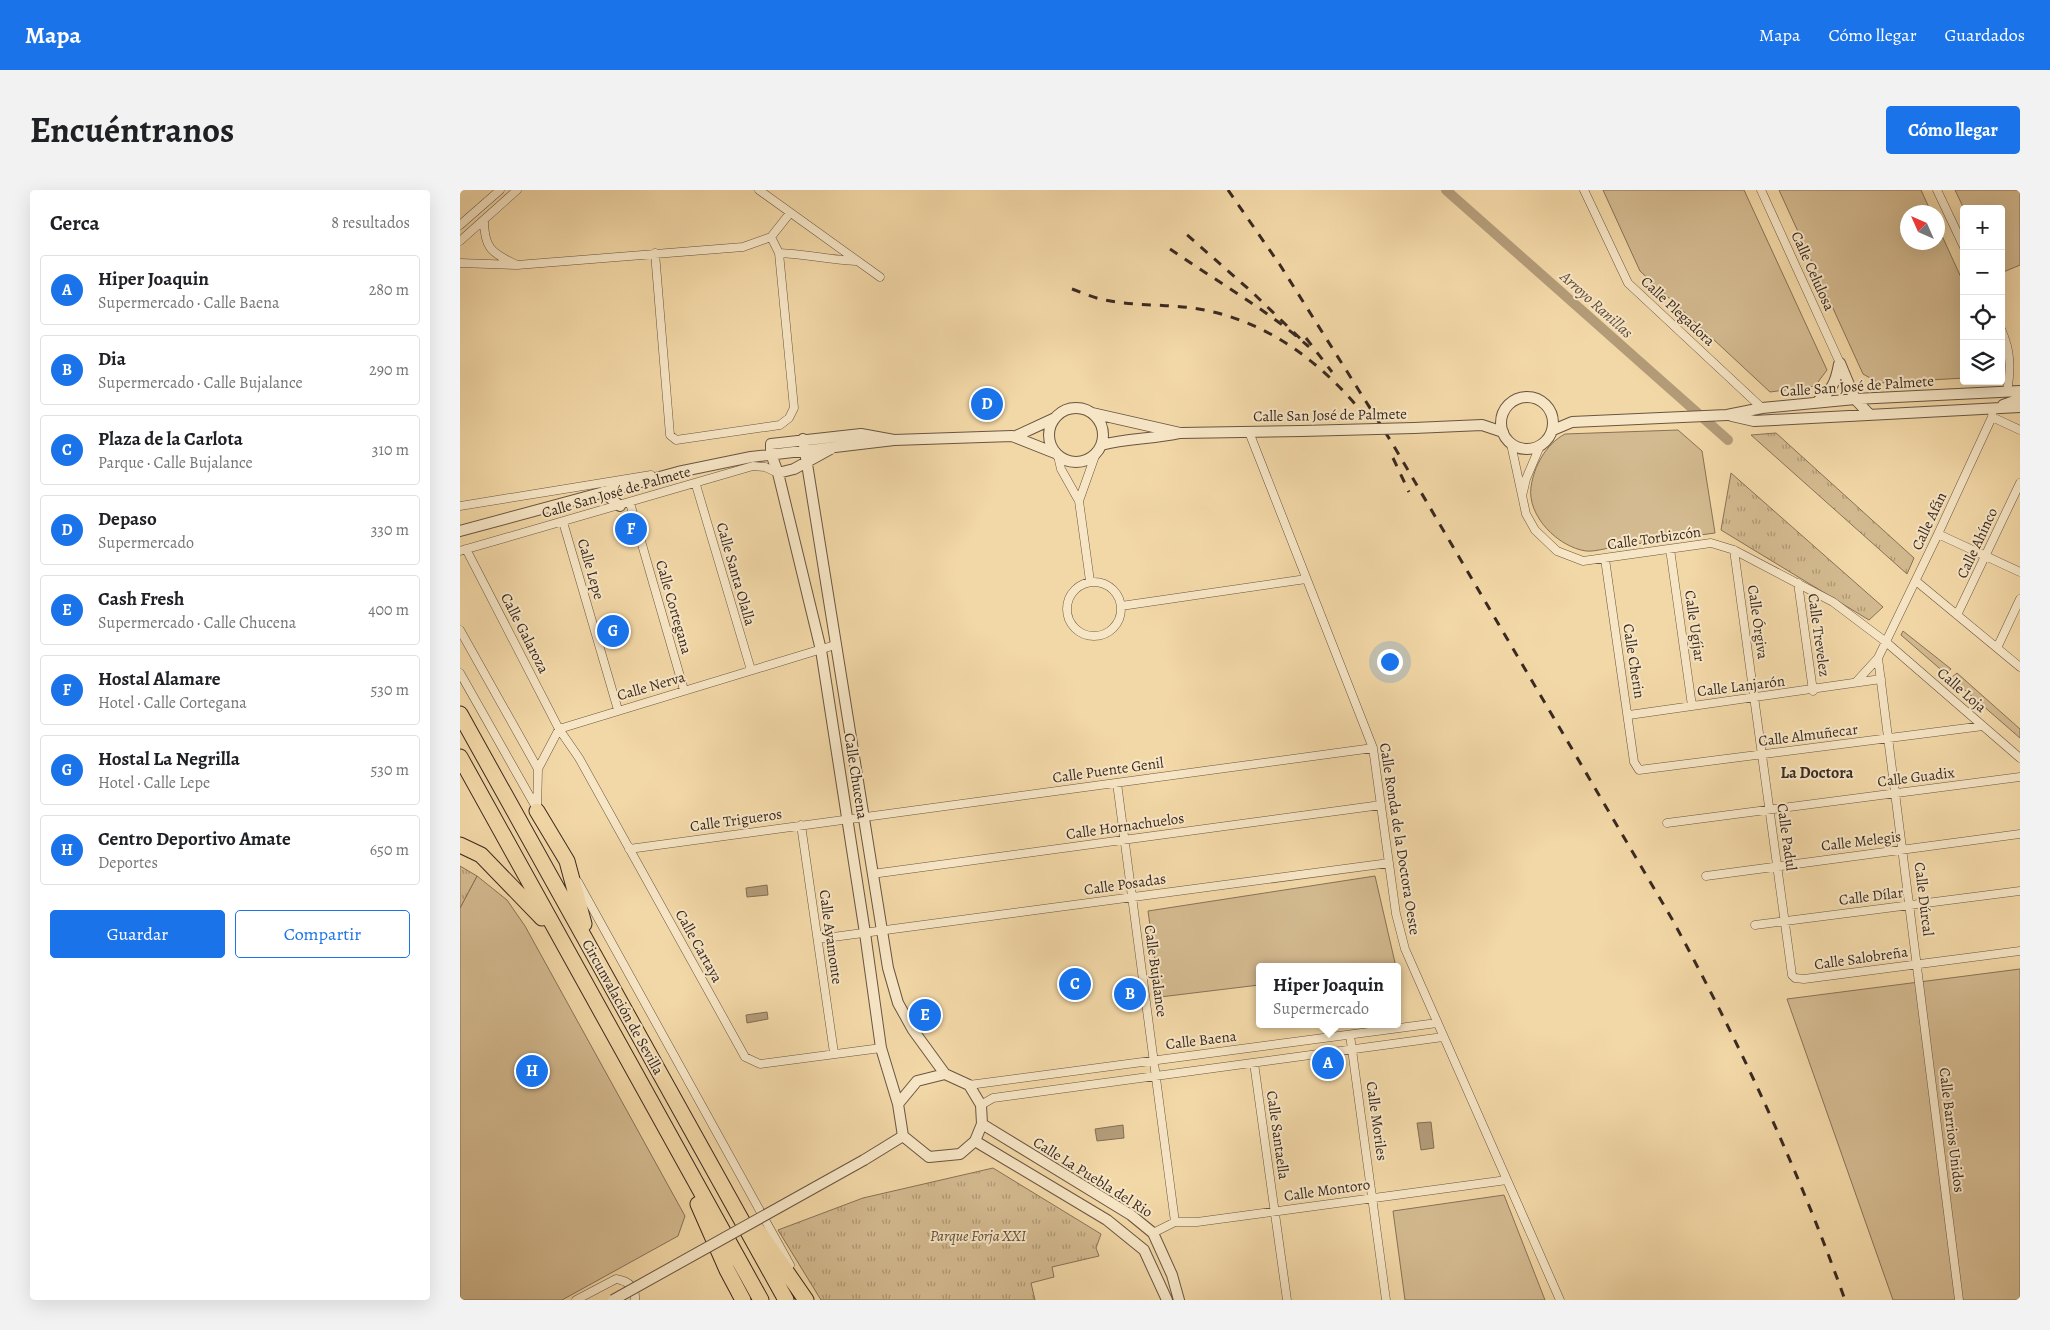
<!DOCTYPE html>
<html lang="es">
<head>
<meta charset="utf-8">
<style>
	:root { --surface:#fff; --page:#f2f2f2; --text:#202124; --muted:#757577; --line:#e0e0e0; --accent:#1a73e8 }
	body { margin:0; font-family:Alegreya,serif; background:var(--page); color:var(--text) }
	.controls { position:absolute; right:15px; top:15px; display:grid; overflow:hidden; border-radius:5px; box-shadow:0 5px 20px #0002 }
	.controls button { width:45px; height:45px; display:grid; place-items:center; padding:0; border:0; border-bottom:1px solid var(--line); background:var(--surface); color:var(--text); font:25px sans-serif }
	.compass { position:absolute; left:1440px; top:15px; width:45px; height:45px; border-radius:50%; background:var(--surface); box-shadow:0 5px 20px #0002; rotate:315deg }
	.you { position:absolute; left:929px; top:471px; width:18px; height:18px; margin:-12px; border:4px solid #fff; border-radius:50%; background:#1a73e8; box-shadow:0 0 0 8px #1a73e833 }
	.badge { display:grid; place-items:center; width:32px; height:32px; border-radius:50%; background:var(--accent); color:#fff; font-size:16px; font-weight:700 }
	.pin { position:absolute; translate:-50% -50%; border:2px solid #fff; box-shadow:0 1px 5px #0006 }
	.popup { position:absolute; left:796px; top:773px; width:145px; height:65px; box-sizing:border-box; display:grid; place-content:center; border-radius:5px; background:var(--surface); filter:drop-shadow(0 1px 4px #0005); font-size:16px; white-space:nowrap; color:var(--muted) }
	.popup b { font-size:19px; color:var(--text) }
	.popup::after { content:''; position:absolute; left:50%; top:100%; margin-left:-10px; border:10px solid transparent; border-top-color:var(--surface) }
	.list { margin:0; padding:0; list-style:none }
	h2 { display:flex; justify-content:space-between; align-items:center; height:65px; margin:0; padding:0 20px; font-size:21px }
	h2 small { font-size:16px; font-weight:400; color:var(--muted) }
	.list li { display:grid; grid-template-columns:32px 1fr auto; gap:15px; align-items:center; box-sizing:border-box; height:70px; margin:0 10px 10px; padding:0 10px; border:1px solid var(--line); border-radius:5px }
	.list b { display:block; font-size:19px; white-space:nowrap }
	.list p { margin:0; font-size:16px; white-space:nowrap; color:var(--muted) }
	.list em { font-size:16px; font-style:normal; color:var(--muted) }
	.actions { display:flex; gap:10px; padding:15px 20px }
	.actions a { flex:1; padding:11px 0; border:1px solid var(--accent); border-radius:5px; text-align:center; font-size:18px; color:var(--accent) }
	.actions .main { background:var(--accent); color:#fff }
	.icon { flex:none; width:28px; height:28px; fill:none; stroke:currentColor; stroke-width:2; stroke-linecap:round; stroke-linejoin:round }
	.map { position:relative; flex:none; width:1560px; height:1110px; overflow:hidden; border-radius:5px }
	header { display:flex; align-items:center; gap:30px; box-sizing:border-box; height:70px; padding:0 25px; background:var(--accent); color:#fff }
	header strong { font-size:24px }
	nav { display:flex; gap:28px; margin-inline-start:auto; font-size:18px }
	.intro { display:flex; align-items:center; justify-content:space-between; box-sizing:border-box; height:120px; padding:0 30px }
	h1 { margin:0; font-size:35px }
	.button { padding:12px 22px; border-radius:5px; background:var(--accent); color:#fff; font-size:18px; font-weight:700 }
	main { display:flex; gap:30px; padding:0 30px }
	aside { flex:1; background:var(--surface); border-radius:5px; box-shadow:0 5px 20px #0002 }
	.map>svg:first-child { display:block }
	.grass { fill:#d4ba90; stroke:#877258 }
	.park { fill:url(#park-tufts); stroke:#877258 }
	.water { fill:#b49c79; stroke:#836e56 }
	.lines { fill:none; stroke-linecap:round; stroke-linejoin:round }
	.canal { stroke:#b49c79; stroke-width:10 }
	.minor-casing { stroke:#685542; stroke-width:9 }
	.tertiary-casing { stroke:#685542; stroke-width:12 }
	.motorway-casing { stroke:#3a2921; stroke-width:17 }
	.minor { stroke:#f7e6c6; stroke-width:8 }
	.tertiary { stroke:#f7e6c6; stroke-width:10 }
	.motorway { stroke:#f3d8a7; stroke-width:15 }
	.rail { stroke:#3a2921; stroke-width:3; stroke-dasharray:9 9; stroke-linecap:butt }
	.tertiary-bridge-casing { stroke:#685542; stroke-width:12; stroke-linecap:butt }
	.tertiary-bridge { stroke:#f7e6c6; stroke-width:10 }
	.labels { text-anchor:middle; stroke-width:4; stroke-linejoin:round; paint-order:stroke }
	.street-label { font-size:15px; fill:#3a2921; stroke:#f7e6c6 }
	.park-label { font-size:15px; font-style:italic; fill:#604d3d; stroke:#f7e6c6 }
	.water-label { font-size:16px; font-style:italic; fill:#5f4c3b; stroke:#f7e6c6 }
	.neighbourhood-label { font-size:16px; font-weight:bold; fill:#3a2921; stroke:#f7e6c6 }
</style>
</head>
<body>
<header>
<strong>Mapa</strong>
<nav><a>Mapa</a><a>Cómo llegar</a><a>Guardados</a></nav>
</header>
<div class="intro"><h1>Encuéntranos</h1><a class="button">Cómo llegar</a></div>
<main>
<aside>
<h2>Cerca<small>8 resultados</small></h2>
<ul class="list">
<li><span class="badge">A</span><div><b>Hiper Joaquin</b><p>Supermercado · Calle Baena</p></div><em>280 m</em></li>
<li><span class="badge">B</span><div><b>Dia</b><p>Supermercado · Calle Bujalance</p></div><em>290 m</em></li>
<li><span class="badge">C</span><div><b>Plaza de la Carlota</b><p>Parque · Calle Bujalance</p></div><em>310 m</em></li>
<li><span class="badge">D</span><div><b>Depaso</b><p>Supermercado</p></div><em>330 m</em></li>
<li><span class="badge">E</span><div><b>Cash Fresh</b><p>Supermercado · Calle Chucena</p></div><em>400 m</em></li>
<li><span class="badge">F</span><div><b>Hostal Alamare</b><p>Hotel · Calle Cortegana</p></div><em>530 m</em></li>
<li><span class="badge">G</span><div><b>Hostal La Negrilla</b><p>Hotel · Calle Lepe</p></div><em>530 m</em></li>
<li><span class="badge">H</span><div><b>Centro Deportivo Amate</b><p>Deportes</p></div><em>650 m</em></li>
</ul>
<div class="actions"><a class="main">Guardar</a><a>Compartir</a></div>
</aside>
<div class="map">
<svg width="1560" height="1110" viewBox="0 0 1560 1110">
	<defs>
		<pattern id="park-tufts" width="24" height="20" patternUnits="userSpaceOnUse" patternTransform="scale(1.25)"><rect width="24" height="20" fill="#d4ba90"/><path d="M3 7l-1-3M5 7V3M7 7l1-3M15 17l-1-3M17 17v-4M19 17l1-3" fill="none" stroke="#ad9775"/></pattern>
	</defs>
	<rect width="100%" height="100%" fill="#f3d8a7"/>
	<filter id="stains"><feTurbulence type="fractalNoise" baseFrequency=".004" numOctaves="4"/><feColorMatrix values="0 0 0 0 .2 0 0 0 0 .09 0 0 0 0 .02 0 0 0 .5 -.17"/></filter>
	<radialGradient id="worn" r=".72"><stop offset=".6" stop-color="#630" stop-opacity="0"/><stop offset="1" stop-color="#630" stop-opacity=".3"/></radialGradient>
	<path class="grass" d="M 1143,0 L 1284,0 L 1367,180 L 1355,196 L 1310,202 L 1180,81 Z
		M 1319,0 L 1461,0 L 1471,22 L 1448,22 L 1448,52 L 1478,52 L 1478,37 L 1504,94 L 1504,188 L 1419,193 L 1403,184 Z
		M 1495,0 L 1560,0 L 1560,75 L 1541,83 L 1541,19 L 1504,19 Z
		M 1218,240 L 1242,261 L 1255,343 C 1224,347 1192,352 1160,356 C 1150,357 1136,362 1126,361 C 1098,357 1067,326 1071,297 C 1074,276 1086,254 1105,244 Z
		M 17,686 L 47,710 L 65,736 L 225,1026 L 218,1046 L 102,1110 L 0,1110 L 0,718 Z
		M 915,686 L 936,777 L 799,777 L 799,795 L 700,807 L 688,721 Z
		M 1560,779 L 1560,1110 L 1433,1110 L 1327,809 Z
		M 1044,1005 L 1085,1110 L 945,1110 L 933,1021 Z"/>
	<path class="park" d="M 1316,243 L 1454,368 L 1447,384 L 1291,245 Z
		M 1271,283 L 1423,417 L 1409,430 L 1261,340 Z
		M 1443,441 L 1491,479 L 1486,484 L 1441,445 Z
		M 1497,483 L 1560,539 L 1560,548 L 1491,488 Z
		M 0,676 L 17,686 L 0,718 Z
		M 533,978 L 641,1044 L 636,1058 L 639,1066 L 592,1077 L 594,1087 L 571,1093 L 575,1110 L 361,1110 L 318,1040 L 403,1008 Z"/>
	<path class="water" d="M 307,695 L 308,705 L 287,707 L 286,698 Z
		M 307,822 L 308,829 L 287,833 L 286,825 Z
		M 971,932 L 974,958 L 961,960 L 957,933 Z
		M 663,935 L 664,948 L 637,951 L 635,939 Z"/>
	<g class="lines">
		<path class="canal" d="M 986,0 L 1268,250"/>
		<g class="minor-casing">
			<path id="minor" d="M 299,0 L 420,87
				M 1124,0 L 1168,93 L 1302,218
				M 1301,0 L 1380,173
				M 1477,0 L 1504,57
				M 24,30 C 24,57 31,63 55,74
				M 0,35 L 40,0
				M 0,51 L 57,0
				M 195,63 L 210,245 L 216,250 L 320,235 L 329,228 L 334,218 L 319,63 L 311,47
				M 319,63 C 346,64 370,70 396,71
				M 0,73 L 57,75 L 283,57 L 311,47 L 330,23
				M 1541,139 C 1551,161 1551,179 1547,202
				M 1532,227 L 1560,240
				M 789,242 L 913,558 L 936,724 L 945,759 L 1100,1110
				M 1051,254 L 1066,324 L 1075,340 L 1097,361 L 1123,371 L 1251,353 L 1274,360 L 1373,412 L 1426,452 L 1560,568
				M 598,266 L 601,279 L 619,311 L 630,391
				M 236,295 L 291,480
				M 1063,302 L 1066,289 L 1080,256
				M 619,311 L 636,263
				M 170,313 L 224,500
				M 0,316 L 191,285
				M 103,332 L 158,520
				M 1478,344 L 1560,382
				M 6,359 L 99,539 L 119,568 L 285,867 L 300,874 L 421,858
				M 1210,359 L 1232,516
				M 1274,360 L 1332,785 L 1335,788 L 1344,789 L 1560,761
				M 0,361 L 293,276 L 305,277 L 318,283
				M 1145,369 L 1174,572 L 1179,580 L 1523,536
				M 1456,391 L 1560,477
				M607 419a27 27 0 1 1 54 0a27 27 0 1 1-54 0Z
				M 1338,393 L 1353,501
				M 661,416 L 846,389
				M 1497,425 L 1560,293
				M 0,440 L 78,579
				M 1537,458 L 1560,409
				M 1418,468 L 1499,1110
				M 0,483 L 77,619
				M 1397,491 L 1418,468 L 1478,344 L 1532,227 L 1533,218
				M 1169,525 L 1421,489
				M 657,593 L 715,1032
				M 77,621 L 78,579 L 99,539 L 375,455
				M 1207,633 L 1560,587
				M 341,635 L 374,863
				M 169,659 L 913,558
				M 412,684 L 921,615
				M 1246,686 L 1560,644
				M 118,692 L 330,1075
				M 1295,735 L 1560,701
				M 358,749 L 929,673
				M 890,845 L 926,1110
				M 794,873 L 827,1110
				M 509,895 L 977,833
				M 521,915 L 533,908 L 983,847
				M 693,1043 L 715,1032 L 737,1032 L 1047,990
				M 116,1110 L 156,1089 C 168,1091 176,1097 175,1110"/>
		</g>
		<g class="tertiary-casing">
			<path id="tertiary" d="M 1380,173 L 1395,209 L 1410,225
				M1041 233a26 26 0 1 1 52 0a26 26 0 1 1-52 0Z
				M 1358,211 C 1372,201 1376,191 1379,174
				M 1543,215 L 1560,209
				M589 245a27 27 0 1 1 54 0a27 27 0 1 1-54 0Z
				M 632,223 L 720,243
				M 1272,226 L 1294,231 L 1560,217
				M 954,238 L 1022,235 L 1043,242
				M 1093,240 L 1112,232 L 1267,225 L 1302,218 L 1395,209 L 1560,201
				M 556,246 L 595,228
				M 343,249 L 428,778 L 438,813 L 453,840 L 485,884
				M 434,250 L 401,244 L 311,254 L 311,264 L 318,283 L 361,460 L 405,743 L 421,858 L 438,914
				M 641,255 C 667,248 694,249 720,243 L 842,241
				M 318,283 L 334,279 L 374,257
				M 143,302 L 160,316
				M 0,341 L 218,282 L 291,267 L 434,250 L 552,246 L 595,263
				M 485,884 L 509,895 L 521,915 L 522,934 L 515,951 L 500,964 L 469,967 L 443,946 L 438,914 L 457,891 Z
				M 522,934 L 671,1025 L 693,1043 L 712,1085 L 719,1110
				M 515,951 L 647,1030 L 684,1060 L 707,1110
				M 404,970 L 443,946"/>
		</g>
		<g class="motorway-casing">
			<path id="motorway" d="M 0,524 L 326,1110
				M 0,567 L 301,1110
				M 77,621 L 107,671 L 124,734
				M 0,655 L 21,665 L 82,728
				M 238,1014 L 267,1080 L 283,1110
				M 294,1035 L 346,1110"/>
		</g>
		<use href="#minor" class="minor"/>
		<use href="#tertiary" class="tertiary"/>
		<use href="#motorway" class="motorway"/>
		<path class="rail" d="M 768,0 L 820,75 L 932,253 L 1212,729 C 1279,852 1338,978 1385,1110
			M 710,59 C 756,91 806,119 848,156 L 793,103 L 725,43
			M 612,99 C 623,103 634,108 645,110 C 673,116 703,114 732,118 C 812,129 873,181 919,244
			M 846,148 L 872,182
			M 933,268 L 949,302"/>
		<g class="tertiary-bridge-casing">
			<path id="tertiary-bridge" d="M 842,241 L 954,238
				M 153,1110 L 404,970"/>
		</g>
		<use href="#tertiary-bridge" class="tertiary-bridge"/>
	</g>
	<g class="labels">
		<g class="street-label">
			<text transform="translate(1353 81) rotate(66)" y="5">Calle Celulosa</text>
			<text transform="translate(1218 121) rotate(43)" y="5">Calle Plegadora</text>
			<text transform="translate(1397 196) rotate(-4)" y="5">Calle San José de Palmete</text>
			<text transform="translate(870 225) rotate(-1)" y="5">Calle San José de Palmete</text>
			<text transform="translate(156 302) rotate(-16)" y="5">Calle San José de Palmete</text>
			<text transform="translate(1469 331) rotate(-65)" y="5">Calle Afán</text>
			<text transform="translate(1194 348) rotate(-8)" y="5">Calle Torbizcón</text>
			<text transform="translate(1517 353) rotate(-65)" y="5">Calle Ahínco</text>
			<text transform="translate(131 379) rotate(74)" y="5">Calle Lepe</text>
			<text transform="translate(276 384) rotate(74)" y="5">Calle Santa Olalla</text>
			<text transform="translate(214 417) rotate(74)" y="5">Calle Cortegana</text>
			<text transform="translate(1298 432) rotate(82)" y="5">Calle Órgiva</text>
			<text transform="translate(1235 436) rotate(82)" y="5">Calle Ugíjar</text>
			<text transform="translate(65 443) rotate(63)" y="5">Calle Galaroza</text>
			<text transform="translate(1359 445) rotate(82)" y="5">Calle Trevelez</text>
			<text transform="translate(1174 471) rotate(81)" y="5">Calle Cherin</text>
			<text transform="translate(191 496) rotate(-16)" y="5">Calle Nerva</text>
			<text transform="translate(1281 496) rotate(-7)" y="5">Calle Lanjarón</text>
			<text transform="translate(1502 500) rotate(41)" y="5">Calle Loja</text>
			<text transform="translate(1348 545) rotate(-7)" y="5">Calle Almuñecar</text>
			<text transform="translate(648 580) rotate(-8)" y="5">Calle Puente Genil</text>
			<text transform="translate(396 586) rotate(81)" y="5">Calle Chucena</text>
			<text transform="translate(1456 587) rotate(-7)" y="5">Calle Guadix</text>
			<text transform="translate(276 630) rotate(-8)" y="5">Calle Trigueros</text>
			<text transform="translate(665 636) rotate(-8)" y="5">Calle Hornachuelos</text>
			<text transform="translate(1327 647) rotate(82)" y="5">Calle Padul</text>
			<text transform="translate(940 649) rotate(81)" y="5">Calle Ronda de la Doctora Oeste</text>
			<text transform="translate(1401 651) rotate(-7)" y="5">Calle Melegis</text>
			<text transform="translate(665 694) rotate(-8)" y="5">Calle Posadas</text>
			<text transform="translate(1411 706) rotate(-7)" y="5">Calle Dílar</text>
			<text transform="translate(1464 709) rotate(83)" y="5">Calle Dúrcal</text>
			<text transform="translate(371 747) rotate(82)" y="5">Calle Ayamonte</text>
			<text transform="translate(239 756) rotate(61)" y="5">Calle Cartaya</text>
			<text transform="translate(1401 768) rotate(-8)" y="5">Calle Salobreña</text>
			<text transform="translate(696 781) rotate(82)" y="5">Calle Bujalance</text>
			<text transform="translate(163 817) rotate(61)" y="5">Circunvalación de Sevilla</text>
			<text transform="translate(741 850) rotate(-7)" y="5">Calle Baena</text>
			<text transform="translate(917 931) rotate(82)" y="5">Calle Moriles</text>
			<text transform="translate(1492 940) rotate(83)" y="5">Calle Barrios Unidos</text>
			<text transform="translate(818 945) rotate(82)" y="5">Calle Santaella</text>
			<text transform="translate(633 987) rotate(32)" y="5">Calle La Puebla del Rio</text>
			<text transform="translate(867 1000) rotate(-8)" y="5">Calle Montoro</text>
		</g>
		<g class="park-label">
			<text x="518" y="1051">Parque Forja XXI</text>
		</g>
		<g class="water-label">
			<text transform="translate(1137 114) rotate(42)" y="6">Arroyo Ranillas</text>
		</g>
		<g class="neighbourhood-label">
			<text x="1357" y="588">La Doctora</text>
		</g>
	</g>
	<rect width="100%" height="100%" filter="url(#stains)"/>
	<rect width="100%" height="100%" fill="url(#worn)"/>
</svg>
<div class="controls">
<button>+</button>
<button>−</button>
<button><svg class="icon" aria-label="locate" viewBox="0 0 24 24"><circle cx="12" cy="12" r="6"/><path d="M12 2v4M12 18v4M2 12h4M18 12h4"/></svg></button>
<button><svg class="icon" aria-label="layers" viewBox="0 0 24 24"><path d="M12 4l9 5-9 5-9-5zM3 14l9 5 9-5"/></svg></button>
</div>
<svg class="compass" viewBox="-18 -18 36 36"><path d="M0-13l5 13h-10z" fill="#e53935"/><path d="M0 13l5-13h-10z" fill="#757577"/></svg>
<div class="you"></div>
<div class="pin badge" style="left:868px;top:873px">A</div>
<div class="popup"><b>Hiper Joaquin</b>Supermercado</div>
<div class="pin badge" style="left:670px;top:804px">B</div>
<div class="pin badge" style="left:615px;top:794px">C</div>
<div class="pin badge" style="left:527px;top:214px">D</div>
<div class="pin badge" style="left:465px;top:825px">E</div>
<div class="pin badge" style="left:171px;top:339px">F</div>
<div class="pin badge" style="left:153px;top:441px">G</div>
<div class="pin badge" style="left:72px;top:881px">H</div>
</div>
</main>
</body>
</html>
